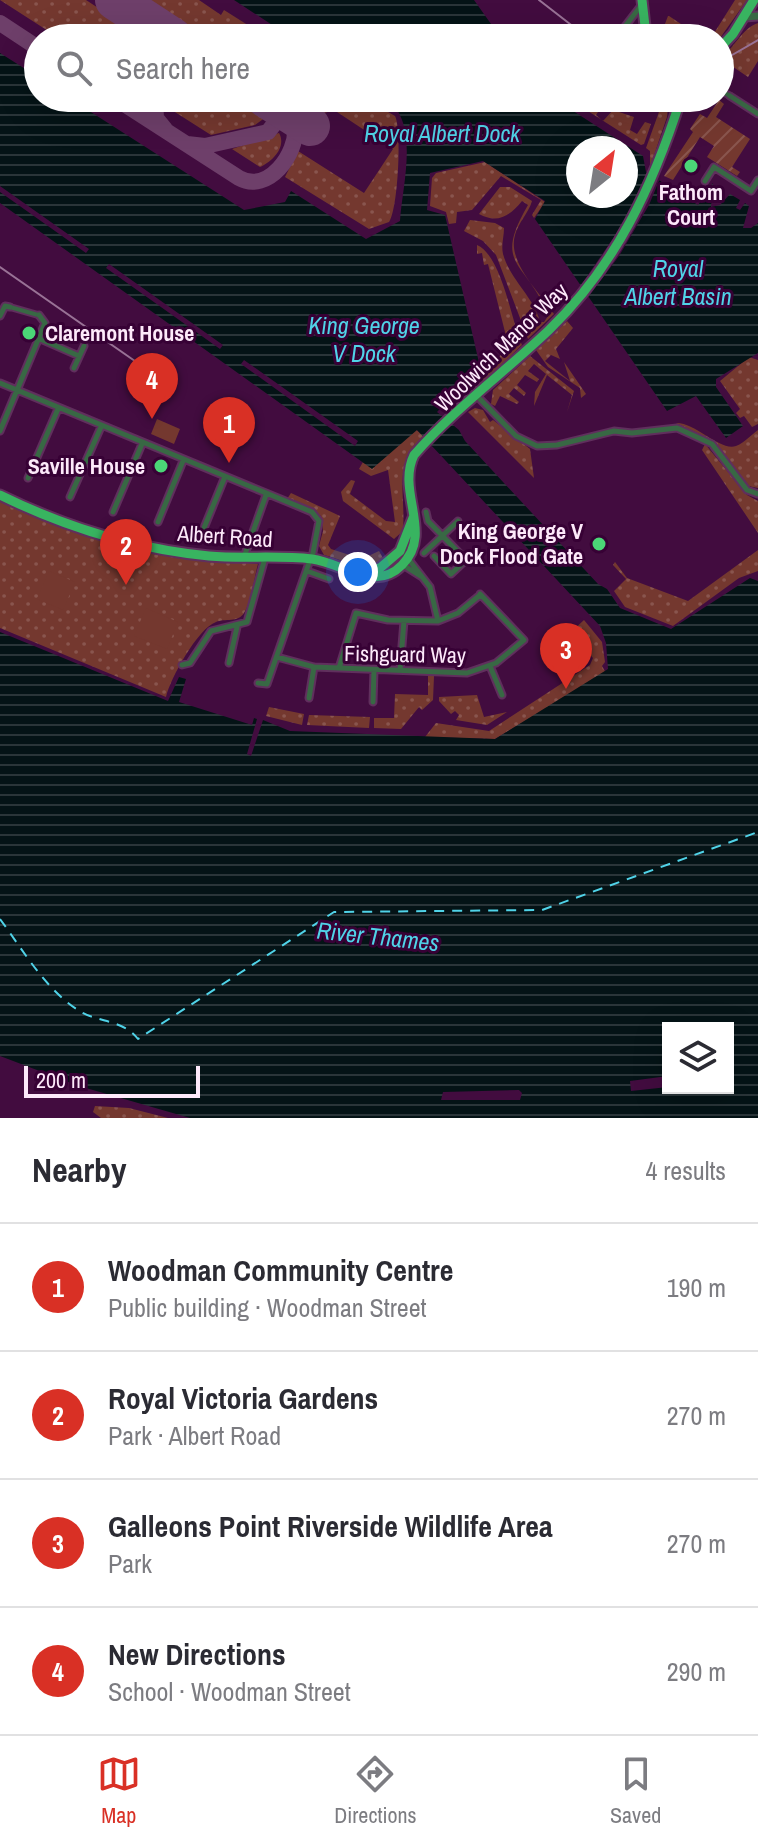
<!DOCTYPE html>
<html lang="en">
<head>
<meta charset="utf-8">
<style>
	:root { --surface:#fff; --page:#f7f7f7; --text:#2b2b33; --muted:#7c7c81; --line:#e1e1e2; --accent:#d93025 }
	body { margin:0; font-family:"Archivo Narrow",sans-serif; background:var(--page); color:var(--text) }
	.controls { position:absolute; right:24px; bottom:24px; display:grid; overflow:hidden; border-radius:0px; box-shadow:0 8px 32px #0002 }
	.controls button { width:72px; height:72px; display:grid; place-items:center; padding:0; border:0; border-bottom:2px solid var(--line); background:var(--surface); color:var(--text); font:40px sans-serif }
	.compass { position:absolute; left:566px; top:136px; width:72px; height:72px; border-radius:50%; background:var(--surface); box-shadow:0 8px 32px #0002; rotate:30deg }
	.scale { position:absolute; left:24px; bottom:20px; width:176px; box-sizing:border-box; padding-left:8px; border:4px solid #fde9fa; border-top:0; font-size:22px; line-height:28px; white-space:nowrap; color:#fde9fa; -webkit-text-stroke:6px #370135; paint-order:stroke }
	.you { position:absolute; left:358px; top:572px; width:28px; height:28px; margin:-20px; border:6px solid #fff; border-radius:50%; background:#1a73e8; box-shadow:0 0 0 12px #1a73e833 }
	.badge { display:grid; place-items:center; width:52px; height:52px; border-radius:50%; background:var(--accent); color:#fff; font-size:26px; font-weight:700 }
	.pin { position:absolute; translate:-50% -66px; filter:drop-shadow(0 2px 4px #0008) }
	.pin::after { content:''; position:absolute; top:42px; width:28px; height:24px; background:inherit; clip-path:polygon(0 0,100% 0,50% 100%) }
	.list { margin:0; padding:0; list-style:none }
	h2 { display:flex; justify-content:space-between; align-items:center; height:104px; margin:0; padding:0 32px; font-size:34px }
	h2 small { font-size:26px; font-weight:400; color:var(--muted) }
	.list li { display:grid; grid-template-columns:52px 1fr auto; gap:24px; align-items:center; box-sizing:border-box; height:128px; padding:0 32px; border-top:2px solid var(--line) }
	.list b { display:block; font-size:30px; white-space:nowrap }
	.list p { margin:0; font-size:26px; white-space:nowrap; color:var(--muted) }
	.list em { font-size:26px; font-style:normal; color:var(--muted) }
	.icon { flex:none; width:44px; height:44px; fill:none; stroke:currentColor; stroke-width:2; stroke-linecap:round; stroke-linejoin:round }
	.map { position:relative; flex:none; width:758px; height:1118px; overflow:hidden }
	.search { position:absolute; background:var(--surface); box-shadow:0 8px 32px #0002; left:24px; right:24px; top:24px; height:88px; display:flex; align-items:center; gap:20px; box-sizing:border-box; padding:0 28px; border-radius:44px; color:var(--muted); font-size:30px }
	.sheet { height:616px; background:var(--surface) }
	nav { display:flex; justify-content:space-around; align-items:center; box-sizing:border-box; height:112px; border-top:2px solid var(--line); background:var(--surface); font-size:22px; color:var(--muted) }
	nav a { display:grid; justify-items:center; gap:4px }
	nav .on { color:var(--accent) }
	.map>svg:first-child { display:block }
	.grass { fill:url(#grass-dots) }
	.garden { fill:url(#garden-furrows) }
	.pitch { fill:#74382f }
	.water { fill:url(#water-rules); fill-rule:evenodd }
	.pier { fill:#420c3f }
	.lines { fill:none; stroke-linecap:round; stroke-linejoin:round }
	.ferry { stroke:#50d3e8; stroke-width:2; stroke-dasharray:10 8; stroke-linecap:butt }
	.taxiway { stroke:#6e3f6a; stroke-width:16 }
	.runway { stroke:#6e3f6a; stroke-width:40 }
	.pedestrian-casing { stroke:#602f5d; stroke-width:8 }
	.minor-casing { stroke:#602f5d; stroke-width:9 }
	.tertiary-casing { stroke:#602f5d; stroke-width:11 }
	.trunk-casing { stroke:#602f5d; stroke-width:13 }
	.pedestrian { stroke:#386844; stroke-width:4 }
	.minor { stroke:#386844; stroke-width:5 }
	.tertiary { stroke:#386844; stroke-width:7 }
	.trunk { stroke:#38b460; stroke-width:9 }
	.tram { stroke:#997296; stroke-width:2 }
	.poi-dot { fill:#4bd677; stroke:#370135; stroke-width:3 }
	.labels { text-anchor:middle; stroke-width:6; stroke-linejoin:round; paint-order:stroke }
	.poi-label { font-size:22px; font-weight:bold; fill:#fde9fa; stroke:#370135; text-anchor:end }
	.street-label { font-size:22px; fill:#fde9fa; stroke:#370135 }
	.water-label { font-size:24px; font-style:italic; fill:#50d3e8; stroke:#370135 }
</style>
</head>
<body>
<div class="map">
<svg width="758" height="1118" viewBox="0 0 758 1118">
	<defs>
		<pattern id="grass-dots" width="8" height="8" patternUnits="userSpaceOnUse" patternTransform="scale(2)"><rect width="8" height="8" fill="#74382f"/><path d="M2 2h.1M6 6h.1" fill="none" stroke="#89554e" stroke-width="1.8" stroke-linecap="round"/></pattern>
		<pattern id="garden-furrows" width="10" height="10" patternUnits="userSpaceOnUse" patternTransform="scale(2)"><rect width="10" height="10" fill="#74382f"/><path d="M-1 1l2-2M0 10L10 0M9 11l2-2" fill="none" stroke="#89554e"/></pattern>
		<pattern id="water-rules" width="6" height="5" patternUnits="userSpaceOnUse" patternTransform="scale(2)"><rect width="6" height="5" fill="#041316"/><path d="M0 2.5h6" fill="none" stroke="#2a3539"/></pattern>
	</defs>
	<rect width="100%" height="100%" fill="#420c3f"/>
	<path class="grass" d="M 0,0 L 86,0 L 144,38 L 59,38 Z
		M 144,0 L 199,0 L 221,15 L 224,10 L 268,38 L 203,38 Z
		M 735,0 L 747,0 L 720,38 L 711,38 Z
		M 668,16 L 669,16 L 702,38 L 668,38 L 663,29 Z
		M 758,23 L 758,61 L 748,77 L 720,58 C 735,48 741,29 758,23 Z
		M 164,98 L 236,98 L 266,117 L 255,125 L 211,135 L 167,107 Z
		M 296,98 L 364,98 L 395,116 C 402,129 398,210 389,222 L 369,229 L 285,177 L 298,151 L 364,193 L 393,149 L 334,110 L 321,114 Z
		M 587,98 L 604,103 L 596,115 L 603,121 L 613,110 L 634,117 L 630,130 L 637,134 L 645,122 L 651,124 L 644,144 L 641,145 L 580,106 Z
		M 664,98 L 669,98 L 667,117 L 650,167 L 650,151 L 646,148 Z
		M 279,133 C 287,147 272,162 260,167 L 232,149 Z
		M 485,162 L 545,202 L 534,218 L 532,215 L 541,200 L 501,176 L 472,210 L 457,212 L 456,223 L 449,224 L 446,212 L 430,206 L 432,178 L 436,173 Z
		M 500,187 L 510,187 L 532,201 C 529,212 518,223 515,235 C 507,262 540,293 554,314 L 528,339 L 496,255 L 483,241 L 464,231 L 470,220 L 495,223 L 504,228 C 504,237 501,245 503,254 C 510,280 534,297 540,322 L 544,322 L 548,316 L 546,309 C 522,259 494,264 528,205 L 522,201 C 510,216 497,224 479,214 Z
		M 477,245 C 502,256 511,320 522,345 L 459,406 L 457,404 L 488,374 L 508,344 L 488,264 L 484,265 L 482,253 L 477,254 Z
		M 567,321 L 573,328 L 556,349 L 560,359 L 551,355 L 545,361 L 570,381 L 564,362 L 586,394 L 581,398 L 580,388 L 548,367 L 536,350 Z
		M 530,356 L 574,391 L 567,412 L 572,395 L 547,375 L 534,406 L 535,392 L 546,374 L 534,364 L 528,371 L 539,379 L 537,382 L 525,375 L 517,385 L 526,393 L 524,396 L 514,388 L 509,394 L 519,402 L 517,404 L 500,396 L 495,406 L 491,404 L 493,390 Z
		M 749,357 L 758,360 L 758,424 L 752,427 L 744,416 L 740,418 L 736,413 L 740,409 L 720,381 Z
		M 475,408 L 483,410 L 490,422 L 493,420 L 530,449 L 534,478 L 468,412 Z
		M 676,423 C 695,422 721,452 736,446 C 744,443 751,435 758,430 L 758,488 L 748,486 L 714,441 Z
		M 415,429 L 424,436 C 392,466 406,491 403,531 L 394,539 L 343,501 L 341,492 L 351,480 L 355,481 L 350,494 L 386,521 L 395,522 L 388,470 L 371,476 L 359,469 L 363,462 L 374,467 Z
		M 705,444 L 747,495 L 758,501 L 758,533 L 702,450 Z
		M 291,493 L 340,516 L 328,545 L 331,549 L 362,559 L 379,551 L 383,558 C 368,572 342,560 324,555 L 319,546 L 323,531 L 321,516 L 287,499 Z
		M 0,501 C 82,543 167,555 258,564 C 254,578 252,601 244,613 C 238,623 225,618 216,622 C 198,628 170,679 166,697 L 0,628 Z
		M 758,550 L 758,571 L 739,578 L 673,626 L 625,607 L 614,591 L 626,579 L 613,565 L 615,562 L 627,578 L 688,601 Z
		M 584,620 L 602,642 L 605,662 L 602,666 L 606,673 L 495,739 L 425,737 L 436,723 L 489,731 L 590,665 L 593,658 L 570,633 Z
		M 428,675 L 434,676 L 433,700 L 422,710 L 419,707 L 401,729 L 374,728 L 374,718 L 394,718 L 395,694 L 428,695 Z
		M 477,695 L 484,717 L 507,712 L 487,725 L 456,720 L 459,715 L 455,711 L 451,714 L 439,701 L 439,697 Z
		M 269,707 L 304,714 L 302,725 L 266,716 Z
		M 309,715 L 370,717 L 369,728 L 307,725 Z
		M 95,1106 L 129,1108 L 168,1118 L 101,1118 L 93,1112 Z"/>
	<path class="garden" d="M 719,100 L 724,104 L 716,117 L 750,139 L 732,167 L 740,172 L 737,176 L 707,157 L 714,146 L 700,137 L 673,180 L 664,176 L 693,132 L 690,129 L 700,114 L 707,118 Z"/>
	<path class="pitch" d="M 157,419 L 180,429 L 174,444 L 151,434 Z
		M 49,571 L 75,582 L 63,610 L 37,599 Z
		M 146,608 L 178,622 L 167,649 L 134,636 Z"/>
	<path class="water" d="M 234,0 L 474,0 L 501,38 L 292,38 Z
		M 0,53 L 38,77 L 38,98 L 69,98 L 244,210 L 285,202 L 291,191 L 366,239 L 400,221 C 402,186 421,121 385,98 L 553,98 L 643,156 L 646,172 L 698,205 L 713,183 L 711,207 L 720,205 L 730,194 L 740,200 L 736,208 L 740,210 L 745,203 L 749,206 L 743,228 L 751,228 L 758,223 L 758,353 L 716,379 L 716,387 L 743,426 L 726,438 L 696,396 L 667,411 L 535,219 L 545,201 L 483,161 L 430,173 L 427,210 L 445,215 L 480,367 L 437,412 L 459,430 L 465,441 L 598,584 L 607,589 L 620,608 L 671,629 L 750,578 L 758,581 L 758,1118 L 190,1118 L 79,1086 L 0,1056 L 0,632 L 168,701 L 179,677 L 186,679 L 179,702 L 252,725 L 254,718 L 257,719 L 247,754 L 251,756 L 263,720 L 290,731 L 495,739 L 608,669 L 606,643 L 600,626 L 417,430 L 372,469 L 0,203 ZM 578,148 L 626,148 L 626,196 L 578,196 ZM 668,1028 L 728,1028 L 728,1088 L 668,1088 Z"/>
	<path class="pier" d="M 650,169 L 661,176 L 649,205 L 619,256 L 586,300 L 579,288 L 623,224 Z
		M 0,186 L 89,249 L 86,253 L 0,192 Z
		M 109,264 L 223,345 L 220,349 L 106,268 Z
		M 244,360 L 358,441 L 355,446 L 241,364 Z
		M 668,1076 L 668,1087 L 631,1091 L 630,1081 Z
		M 519,1090 L 522,1093 L 520,1100 L 441,1100 L 443,1092 Z"/>
	<g class="lines">
		<path class="ferry" d="M 0,919 C 23,950 45,989 78,1010 C 97,1023 123,1019 138,1039 L 334,912 L 542,910 L 758,832"/>
		<path class="taxiway" d="M 140,17 L 156,38
			M 0,23 L 38,48
			M 115,98 L 239,178 C 268,194 298,154 295,126 L 284,110
			M 155,98 L 156,118 L 165,129
			M 187,144 L 205,146 L 268,132 L 278,119 L 272,102"/>
		<path class="runway" d="M 115,0 L 173,38
			M 266,98 L 310,126"/>
		<g class="pedestrian-casing">
			<path id="pedestrian" d="M 720,90 L 730,96
				M 10,307 L 38,315"/>
		</g>
		<g class="minor-casing">
			<path id="minor" d="M 616,38 L 640,7
				M 624,38 L 649,38
				M 730,96 L 758,114
				M 705,181 L 714,167 L 751,191 L 758,180
				M 0,316 L 5,306 L 10,307
				M 38,338 L 79,356
				M 74,368 L 84,346
				M 0,383 L 312,512 L 319,521 L 312,558
				M 478,397 L 516,436 L 537,446 L 557,445 L 614,431 L 632,433 L 677,428 L 712,444 L 747,490 L 758,494
				M 0,431 L 45,323 L 39,315
				M 28,478 L 58,409
				M 70,497 L 101,427
				M 113,512 L 142,444
				M 426,512 L 428,521 L 466,560 L 451,574 L 434,556
				M 158,522 L 183,461
				M 204,528 L 224,479
				M 424,553 L 458,521
				M 406,556 L 430,587 L 438,621
				M 244,557 L 266,495
				M 403,565 L 422,577
				M 307,571 L 329,579
				M 277,657 L 314,667 L 467,673 L 496,663 L 524,640 L 480,594
				M 229,663 L 237,627
				M 182,665 L 190,663 L 211,631 L 247,622 L 265,558
				M 490,666 L 502,695
				M 339,668 L 356,613 L 388,620 L 438,621 L 458,613 L 480,595
				M 400,670 L 404,621
				M 258,683 L 267,684 L 310,560
				M 309,698 L 314,667
				M 373,702 L 374,670"/>
		</g>
		<g class="tertiary-casing">
			<path id="tertiary" d="M 745,17 L 758,16"/>
		</g>
		<g class="trunk-casing">
			<path id="trunk" d="M 642,0 L 645,26 L 652,38
				M 720,48 L 733,34 L 754,0
				M 0,495 C 65,527 137,549 209,556 C 243,559 278,555 312,559 C 343,563 375,593 402,565 C 434,533 396,492 414,455 C 453,410 505,372 549,330 C 616,265 653,186 681,98
				M 358,573 L 380,568 L 400,551 L 413,518"/>
		</g>
		<use href="#pedestrian" class="pedestrian"/>
		<use href="#minor" class="minor"/>
		<use href="#tertiary" class="tertiary"/>
		<use href="#trunk" class="trunk"/>
		<path class="tram" d="M 539,0 L 588,38
			M 720,62 L 758,40
			M 0,267 L 165,382"/>
	</g>
	<g class="poi-dot">
		<circle cx="691" cy="166" r="8"/>
		<circle cx="29" cy="333" r="8"/>
		<circle cx="161" cy="466" r="8"/>
		<circle cx="599" cy="544" r="8"/>
	</g>
	<g class="labels">
		<g class="poi-label">
			<text x="691" y="200" text-anchor="middle">Fathom<tspan x="691" dy="25">Court</tspan></text>
			<text x="45" y="341" text-anchor="start">Claremont House</text>
			<text x="145" y="474">Saville House</text>
			<text x="583" y="539">King George V<tspan x="583" dy="25">Dock Flood Gate</tspan></text>
		</g>
		<g class="street-label">
			<text transform="translate(501 347) rotate(-44)" y="8">Woolwich Manor Way</text>
			<text transform="translate(225 536) rotate(4)" y="8">Albert Road</text>
			<text transform="translate(405 654) rotate(1)" y="8">Fishguard Way</text>
		</g>
		<g class="water-label">
			<text x="442" y="142">Royal Albert Dock</text>
			<text x="678" y="277">Royal<tspan x="678" dy="28">Albert Basin</tspan></text>
			<text x="364" y="334">King George<tspan x="364" dy="28">V Dock</tspan></text>
			<text transform="translate(378 937) rotate(6)" y="8">River Thames</text>
		</g>
	</g>
</svg>
<div class="controls">
<button><svg class="icon" aria-label="layers" viewBox="0 0 24 24"><path d="M12 4l9 5-9 5-9-5zM3 14l9 5 9-5"/></svg></button>
</div>
<svg class="compass" viewBox="-18 -18 36 36"><path d="M0-13l5 13h-10z" fill="#e53935"/><path d="M0 13l5-13h-10z" fill="#7c7c81"/></svg>
<div class="scale">200 m</div>
<div class="you"></div>
<div class="pin badge" style="left:229px;top:463px">1</div>
<div class="pin badge" style="left:126px;top:585px">2</div>
<div class="pin badge" style="left:566px;top:689px">3</div>
<div class="pin badge" style="left:152px;top:419px">4</div>
<div class="search"><svg class="icon" aria-label="search" viewBox="0 0 24 24"><circle cx="10" cy="10" r="6"/><path d="M15 15l6 6"/></svg>Search here</div>
</div>
<section class="sheet">
<h2>Nearby<small>4 results</small></h2>
<ul class="list">
<li><span class="badge">1</span><div><b>Woodman Community Centre</b><p>Public building · Woodman Street</p></div><em>190 m</em></li>
<li><span class="badge">2</span><div><b>Royal Victoria Gardens</b><p>Park · Albert Road</p></div><em>270 m</em></li>
<li><span class="badge">3</span><div><b>Galleons Point Riverside Wildlife Area</b><p>Park</p></div><em>270 m</em></li>
<li><span class="badge">4</span><div><b>New Directions</b><p>School · Woodman Street</p></div><em>290 m</em></li>
</ul>
</section>
<nav>
<a class="on"><svg class="icon" aria-label="map" viewBox="0 0 24 24"><path d="M3 6l6-2 6 2 6-2v14l-6 2-6-2-6 2zM9 4v14M15 6v14"/></svg>Map</a>
<a><svg class="icon" aria-label="directions" viewBox="0 0 24 24"><path d="M12 3l9 9-9 9-9-9zM9 14v-3h6M13 9l2 2-2 2"/></svg>Directions</a>
<a><svg class="icon" aria-label="saved" viewBox="0 0 24 24"><path d="M7 4h10v16l-5-4-5 4z"/></svg>Saved</a>
</nav>
</body>
</html>
